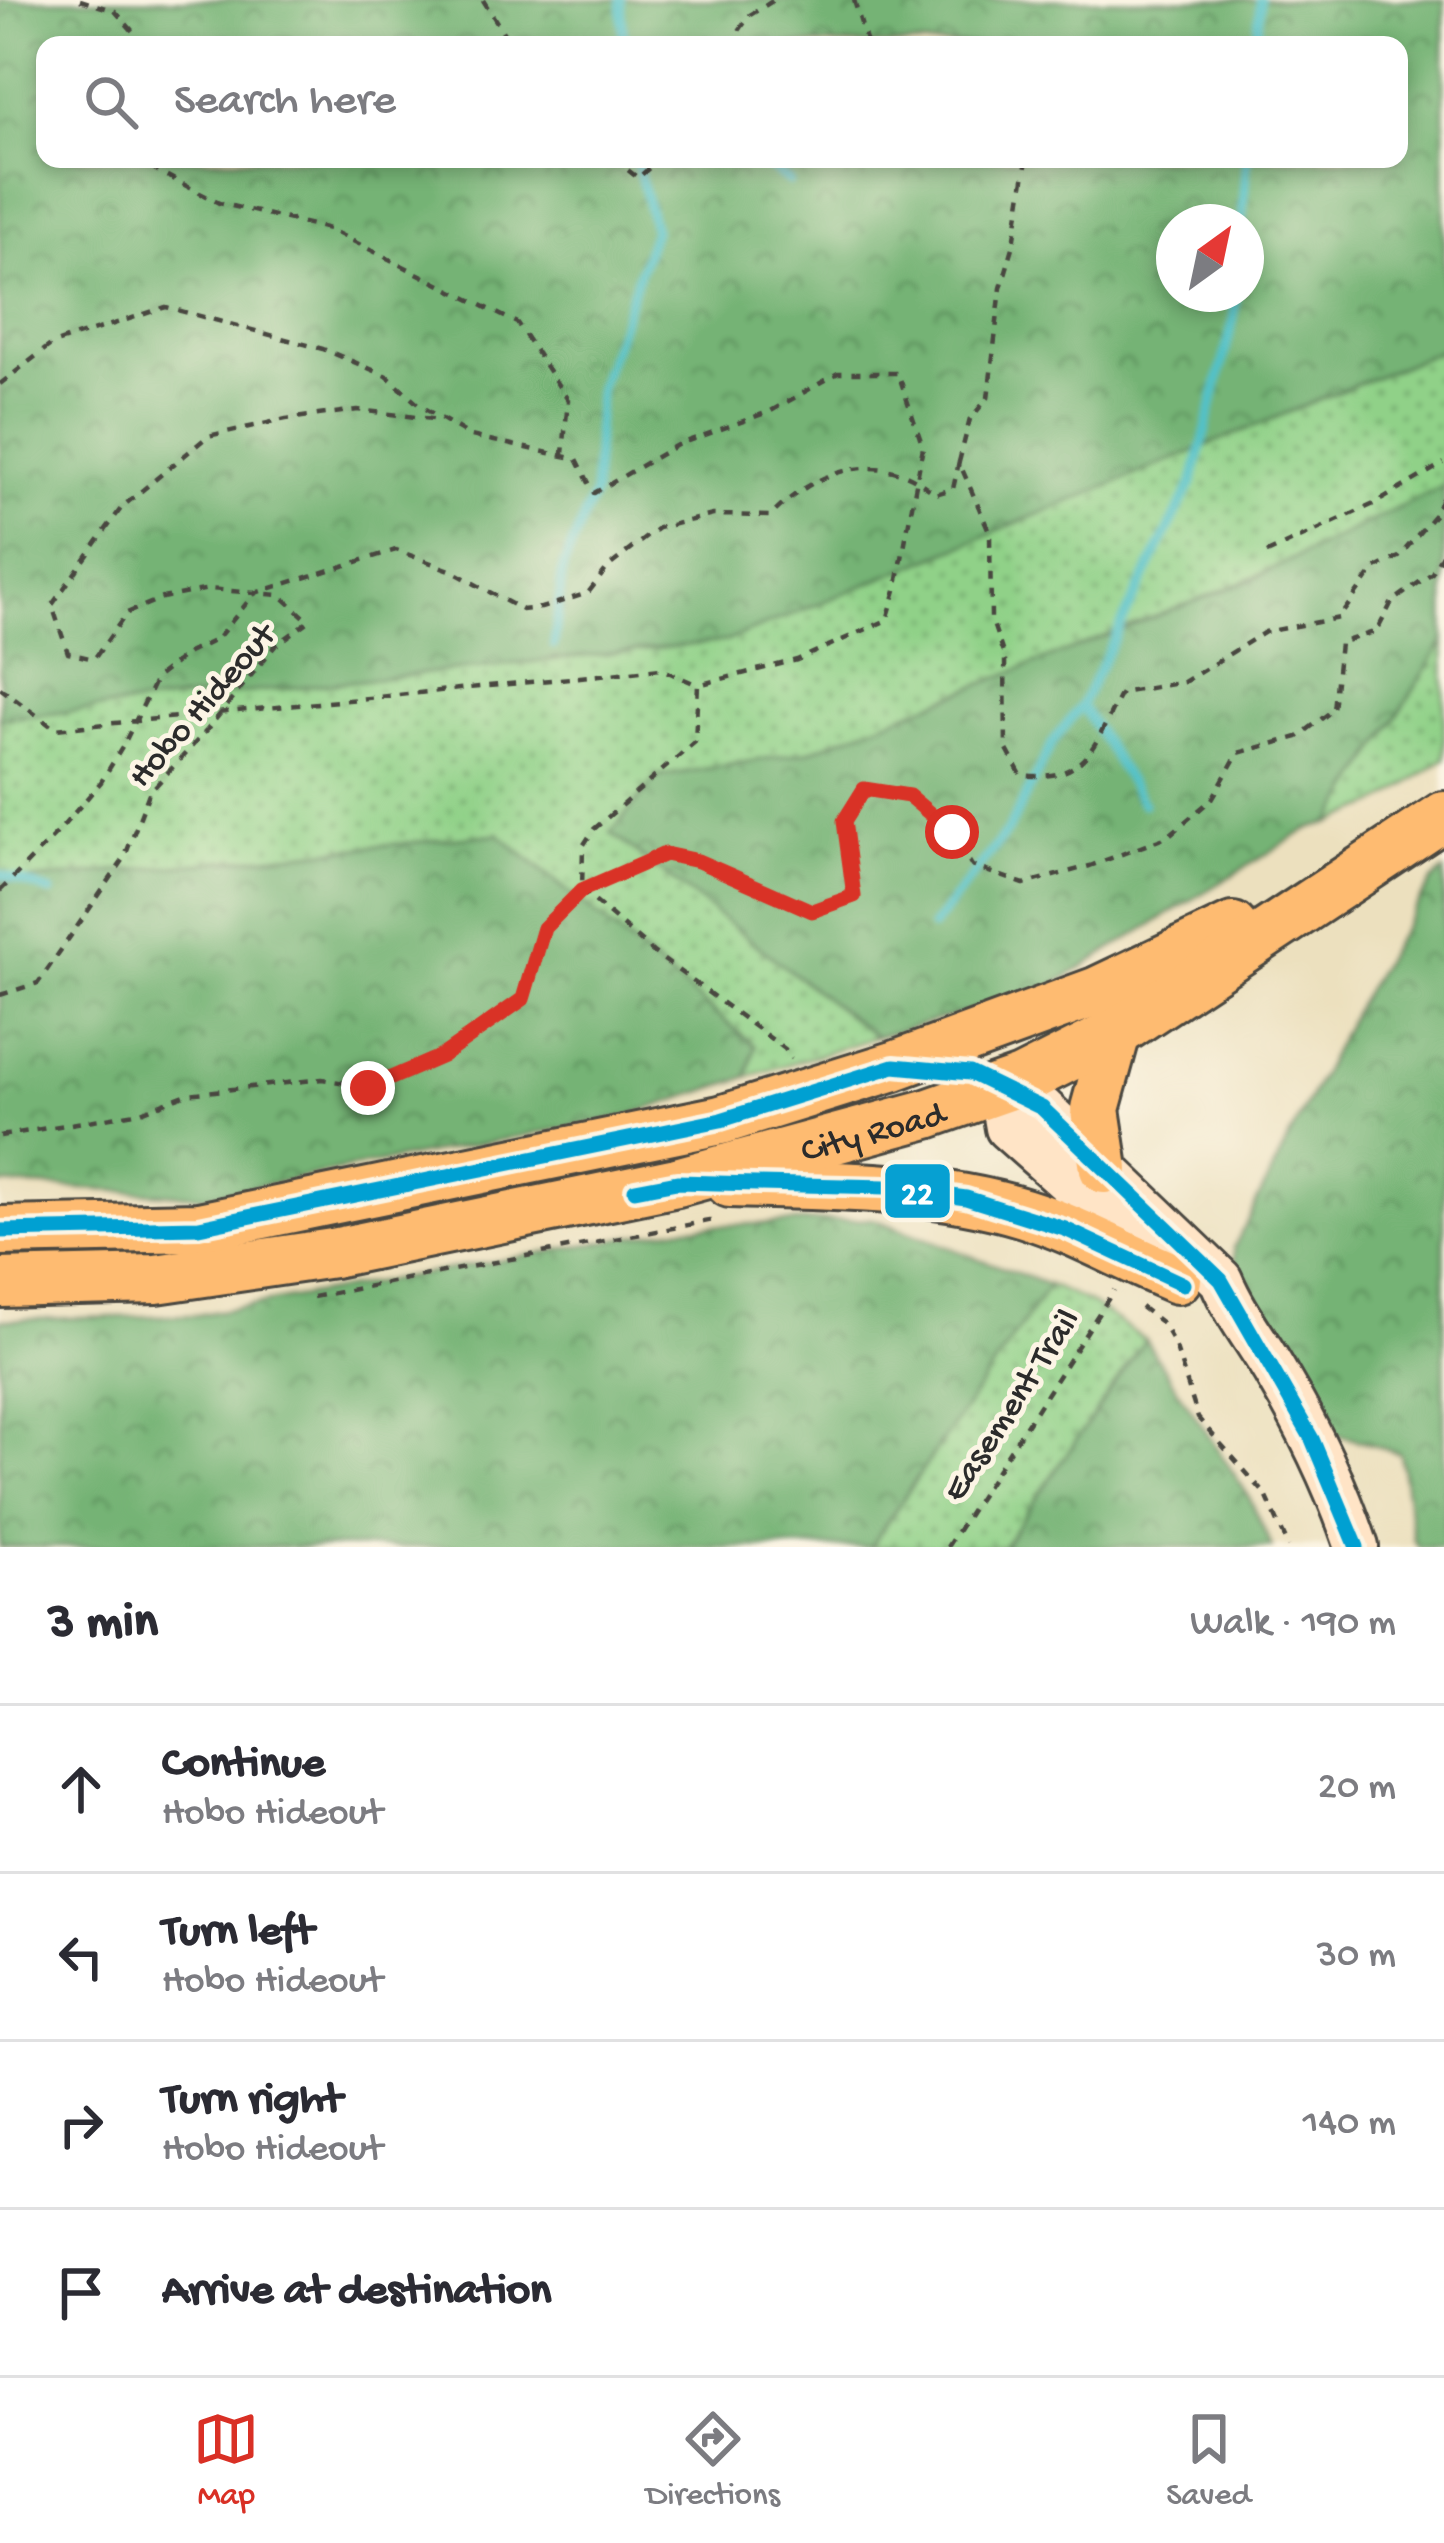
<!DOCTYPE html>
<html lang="en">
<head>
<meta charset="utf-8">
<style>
	:root { --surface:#fff; --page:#f7f7f7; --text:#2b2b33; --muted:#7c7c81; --line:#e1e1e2; --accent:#d93025 }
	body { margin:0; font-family:"Gochi Hand",sans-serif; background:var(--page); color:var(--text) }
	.compass { position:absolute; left:1156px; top:204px; width:108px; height:108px; border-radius:50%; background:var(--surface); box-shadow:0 6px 18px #0003; rotate:33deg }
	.stop { position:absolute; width:36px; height:36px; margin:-27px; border:9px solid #d93025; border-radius:50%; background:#fff }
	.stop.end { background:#d93025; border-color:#fff; box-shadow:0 3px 12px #0008 }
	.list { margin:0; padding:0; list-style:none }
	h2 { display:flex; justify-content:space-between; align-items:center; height:156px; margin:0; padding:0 48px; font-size:51px }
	h2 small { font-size:39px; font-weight:400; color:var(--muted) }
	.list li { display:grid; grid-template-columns:78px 1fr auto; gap:36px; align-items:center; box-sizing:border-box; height:168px; padding:0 48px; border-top:3px solid var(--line) }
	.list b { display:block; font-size:45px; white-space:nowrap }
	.list p { margin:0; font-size:39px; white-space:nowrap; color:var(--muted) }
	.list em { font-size:39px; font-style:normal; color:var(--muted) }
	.icon { flex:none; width:66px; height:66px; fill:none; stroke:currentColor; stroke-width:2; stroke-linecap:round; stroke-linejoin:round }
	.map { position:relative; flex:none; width:1444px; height:1547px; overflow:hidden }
	.search { position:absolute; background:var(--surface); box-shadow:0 6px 18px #0003; left:36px; right:36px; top:36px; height:132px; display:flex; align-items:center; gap:30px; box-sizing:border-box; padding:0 42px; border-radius:24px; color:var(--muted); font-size:45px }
	.sheet { height:828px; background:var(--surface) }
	nav { display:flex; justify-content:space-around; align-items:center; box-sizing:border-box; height:168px; border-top:3px solid var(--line); background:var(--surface); font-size:33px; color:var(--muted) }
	nav a { display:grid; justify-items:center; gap:6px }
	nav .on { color:var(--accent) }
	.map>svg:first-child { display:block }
	.grass { fill:url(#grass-dots); stroke:#5e7e5a; stroke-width:3 }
	.forest { fill:url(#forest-crowns); stroke:#506f50; stroke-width:3; fill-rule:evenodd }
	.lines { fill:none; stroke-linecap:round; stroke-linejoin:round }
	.stream { stroke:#53c1c7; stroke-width:9 }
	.secondary-casing { stroke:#484641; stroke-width:48 }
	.trunk-casing { stroke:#484641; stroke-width:54 }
	.path { stroke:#484641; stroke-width:4.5; stroke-dasharray:9 9; stroke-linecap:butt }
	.secondary { stroke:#ffe4c6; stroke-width:42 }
	.trunk { stroke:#febb71; stroke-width:48 }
	.bus-1-casing { stroke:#fcf5e5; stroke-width:24 }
	.bus-1 { stroke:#06a0d2; stroke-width:15 }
	.route { stroke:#d93025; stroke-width:15 }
	.labels { text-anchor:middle; stroke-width:10; stroke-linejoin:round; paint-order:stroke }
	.street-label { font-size:36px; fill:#2b2b2b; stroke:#fcf5e5 }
	.line-badge { stroke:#fcf5e5; stroke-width:4.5 }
	.badge-label { font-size:33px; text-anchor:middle; font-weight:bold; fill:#fff }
</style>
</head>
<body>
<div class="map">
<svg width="1444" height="1547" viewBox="0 0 1444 1547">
	<defs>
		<pattern id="grass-dots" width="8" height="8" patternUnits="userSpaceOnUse" patternTransform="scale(3)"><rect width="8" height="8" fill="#90d188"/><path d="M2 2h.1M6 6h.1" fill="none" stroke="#76aa6f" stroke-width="1.8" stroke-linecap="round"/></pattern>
		<pattern id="forest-crowns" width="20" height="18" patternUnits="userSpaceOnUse" patternTransform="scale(3)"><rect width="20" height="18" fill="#74b374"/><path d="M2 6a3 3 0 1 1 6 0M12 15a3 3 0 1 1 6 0" fill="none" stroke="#5f925f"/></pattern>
	</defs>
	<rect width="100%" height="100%" fill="#fcf5e5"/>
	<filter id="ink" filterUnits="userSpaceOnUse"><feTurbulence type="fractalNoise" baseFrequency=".00833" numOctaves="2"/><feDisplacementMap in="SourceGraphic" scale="24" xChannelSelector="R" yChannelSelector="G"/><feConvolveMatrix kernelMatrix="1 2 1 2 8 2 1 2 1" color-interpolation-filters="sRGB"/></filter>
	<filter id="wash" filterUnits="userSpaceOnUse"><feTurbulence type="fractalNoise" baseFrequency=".004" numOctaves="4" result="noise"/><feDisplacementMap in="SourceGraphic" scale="48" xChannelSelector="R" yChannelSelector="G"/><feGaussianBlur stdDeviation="2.7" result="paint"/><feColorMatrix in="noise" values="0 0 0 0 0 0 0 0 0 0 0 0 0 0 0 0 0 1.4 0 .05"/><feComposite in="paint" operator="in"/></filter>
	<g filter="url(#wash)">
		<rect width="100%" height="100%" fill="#ece0be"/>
		<path class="grass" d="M 1444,349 L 1444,486 L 1263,573 L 1183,607 L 807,752 L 657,777 L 612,832 L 876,1037 L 747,1077 L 755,1046 L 498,834 L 0,883 L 0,719 L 727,640 Z
			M 1444,641 L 1444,759 L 1382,802 L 1331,823 Z
			M 1049,1285 L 1092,1304 L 1145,1340 L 1003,1547 L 870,1547 Z"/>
		<path class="forest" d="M 0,0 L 1444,0 L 1444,349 L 727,641 L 0,719 ZM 1399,45 L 1399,159 L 45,159 L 45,45 ZM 1246,222 L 1246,294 L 1174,294 L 1174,222 Z
			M 1444,486 L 1444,641 L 1331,823 L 1306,830 L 1045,990 L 876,1037 L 611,833 L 657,777 L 807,752 L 1252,579 Z
			M 498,834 L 755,1046 L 747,1077 L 623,1117 L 203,1196 L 0,1184 L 0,883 Z
			M 1444,871 L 1444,1547 L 1418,1547 L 1413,1539 L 1400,1453 L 1318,1429 L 1302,1372 L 1238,1297 L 1234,1247 L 1355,1008 L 1432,881 Z
			M 873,1219 L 1049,1285 L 870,1547 L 0,1547 L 0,1320 L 197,1315 L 684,1227 Z
			M 1145,1340 L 1248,1495 L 1272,1547 L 1003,1547 Z"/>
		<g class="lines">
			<path class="stream" d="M 621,0 L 624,45
				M 1257,45 L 1260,0
				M 759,159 L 789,182
				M 1242,222 L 1247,159
				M 554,645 L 563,567 L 594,493 L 599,388 L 654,230 L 636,159
				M 1143,804 L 1081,705 L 1193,481 L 1234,318 L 1236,294
				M 0,874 L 51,892
				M 932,927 L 1009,829 L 1053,742 L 1081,705"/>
		</g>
	</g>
	<g filter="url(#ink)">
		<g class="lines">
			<g class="secondary-casing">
				<path id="secondary" d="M 1000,1088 L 1042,1108 L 1221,1280 C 1236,1316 1259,1343 1278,1377 C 1310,1431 1337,1488 1357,1547
					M 1000,1088 L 1007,1128 L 1156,1260"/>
			</g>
			<g class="trunk-casing">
				<g id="trunk">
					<path d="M 1104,1169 L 1095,1109 L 1116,1033"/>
					<path d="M 730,1183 C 829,1186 928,1184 1024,1213 C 1076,1229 1126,1258 1177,1279"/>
					<path d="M 0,1231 L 199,1227 L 721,1120 L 894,1066 L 1098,991 L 1233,927"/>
					<path id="s1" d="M 0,1283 L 156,1279 L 333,1253 L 677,1182 L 927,1114 L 1021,1081 L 1116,1033 L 1444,816"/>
				</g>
			</g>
			<path class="path" d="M 80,0 L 115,11 L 145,45
				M 483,0 L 511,45
				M 854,0 L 867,44 L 873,45
				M 729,45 L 750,15 L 774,0
				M 135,159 L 219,203 L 329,229 L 517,323 L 568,400 L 563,454
				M 614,159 L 638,178 L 659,159
				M 1027,159 L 1014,244 L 1001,288 L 988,398 L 970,419 L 959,462 L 990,533 L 991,618 L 1005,659 L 1006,748 L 1021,775 C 1088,783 1094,744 1121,693 L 1184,682 L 1265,632 L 1339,618 L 1374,569 L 1399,557 L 1435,514 L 1444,494
				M 0,384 L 52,344 L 166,307 L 323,349 L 387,376 L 420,406 L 471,436 L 577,459 L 594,493 L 677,445 L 771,411 L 838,373 L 898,373 L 923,447 L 896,590 L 887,620 L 797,660 L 698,685 L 695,742 L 594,829 L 583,846 L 582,890 L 653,952 L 785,1049 L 791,1059
				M 1267,553 L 1376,503 L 1444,463
				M 0,688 L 55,729 L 661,669 L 698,685
				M 0,891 L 57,833 L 101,782 L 123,746 L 157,677 L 188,653 L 217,639 L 255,593 L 396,550 L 450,570 L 522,610 L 541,608 L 588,593 L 608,567 L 658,528 L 713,515 L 771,516 C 815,469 883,447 935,494 L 953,489 L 959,462
				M 0,995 L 38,983 L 124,859 L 149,793 L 207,730 L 275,646 L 309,621 L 280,595 L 209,589 L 162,598 L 127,613 L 94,659 L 68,653 L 52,605 L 122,507 L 208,436 L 286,419 L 358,410 L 440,420
				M 0,1136 L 141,1112 L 187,1094 L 322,1079 L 368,1087 L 397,1078 L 442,1056 L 523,999 L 544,928 L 582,890 L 665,854 L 698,861 L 812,911 L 854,896 L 844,821 L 864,789 L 909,797 L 952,832 L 972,866 L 1024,884 L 1090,866 L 1167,837 L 1212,799 L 1238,753 L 1298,737 L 1333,710 L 1340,643 L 1377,631 L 1392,602 L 1432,573 L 1444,550
				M 313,1297 L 714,1220
				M 1141,1307 L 1162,1323 L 1175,1345 L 1198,1418 L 1266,1495 L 1289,1547
				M 947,1547 L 1114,1290"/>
			<use href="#secondary" class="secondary"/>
			<use href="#trunk" class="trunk"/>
			<g class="bus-1-casing">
				<path id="bus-1" d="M 635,1190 L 677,1182 L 887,1187 L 966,1198 L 1065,1229 L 1183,1284
					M 0,1231 L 199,1227 L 721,1120 L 894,1066 L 970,1073 L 1042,1108 L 1221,1280 L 1312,1439 L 1357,1547"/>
			</g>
			<use href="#bus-1" class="bus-1"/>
		</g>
	</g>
	<g class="lines" filter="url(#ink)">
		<path class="route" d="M 368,1088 L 442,1056 L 523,999 L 544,928 L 582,890 L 665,854 L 698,861 L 812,911 L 854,896 L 844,821 L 864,789 L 909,796 L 952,832"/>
	</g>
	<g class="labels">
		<g class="street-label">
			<text transform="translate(199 703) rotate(-49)" y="13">Hobo Hideout</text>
			<text dy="13" stroke="none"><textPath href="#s1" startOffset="888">City Road</textPath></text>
			<text transform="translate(1008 1403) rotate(-57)" y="13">Easement Trail</text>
		</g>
	</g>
	<rect class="line-badge" x="883" y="1162" width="69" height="58" rx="12" fill="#06a0d2"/>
	<g class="badge-label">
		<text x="917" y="1203">22</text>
	</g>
</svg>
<svg class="compass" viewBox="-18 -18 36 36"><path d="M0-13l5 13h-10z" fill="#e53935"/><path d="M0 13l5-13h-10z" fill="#7c7c81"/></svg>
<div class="stop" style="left:952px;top:832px"></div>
<div class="stop end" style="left:368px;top:1088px"></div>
<div class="search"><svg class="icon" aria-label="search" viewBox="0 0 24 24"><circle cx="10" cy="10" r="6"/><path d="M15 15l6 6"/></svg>Search here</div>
</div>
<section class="sheet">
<h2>3 min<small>Walk · 190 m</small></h2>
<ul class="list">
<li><svg class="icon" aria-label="ahead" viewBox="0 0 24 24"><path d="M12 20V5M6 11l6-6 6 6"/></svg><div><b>Continue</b><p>Hobo Hideout</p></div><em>20 m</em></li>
<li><svg class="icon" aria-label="left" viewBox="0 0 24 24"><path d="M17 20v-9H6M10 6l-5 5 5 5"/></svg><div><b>Turn left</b><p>Hobo Hideout</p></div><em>30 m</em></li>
<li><svg class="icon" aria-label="right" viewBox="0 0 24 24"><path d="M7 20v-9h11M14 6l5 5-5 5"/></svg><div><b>Turn right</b><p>Hobo Hideout</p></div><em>140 m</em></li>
<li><svg class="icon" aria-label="arrive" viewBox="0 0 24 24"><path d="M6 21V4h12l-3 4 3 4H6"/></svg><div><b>Arrive at destination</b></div></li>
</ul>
</section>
<nav>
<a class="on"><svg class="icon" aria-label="map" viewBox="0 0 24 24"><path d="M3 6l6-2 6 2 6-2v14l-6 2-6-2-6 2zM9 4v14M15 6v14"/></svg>Map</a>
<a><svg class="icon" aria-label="directions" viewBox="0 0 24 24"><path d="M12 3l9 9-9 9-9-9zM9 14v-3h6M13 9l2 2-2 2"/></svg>Directions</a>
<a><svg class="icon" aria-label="saved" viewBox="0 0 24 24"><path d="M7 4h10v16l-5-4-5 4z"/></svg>Saved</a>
</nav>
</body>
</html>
